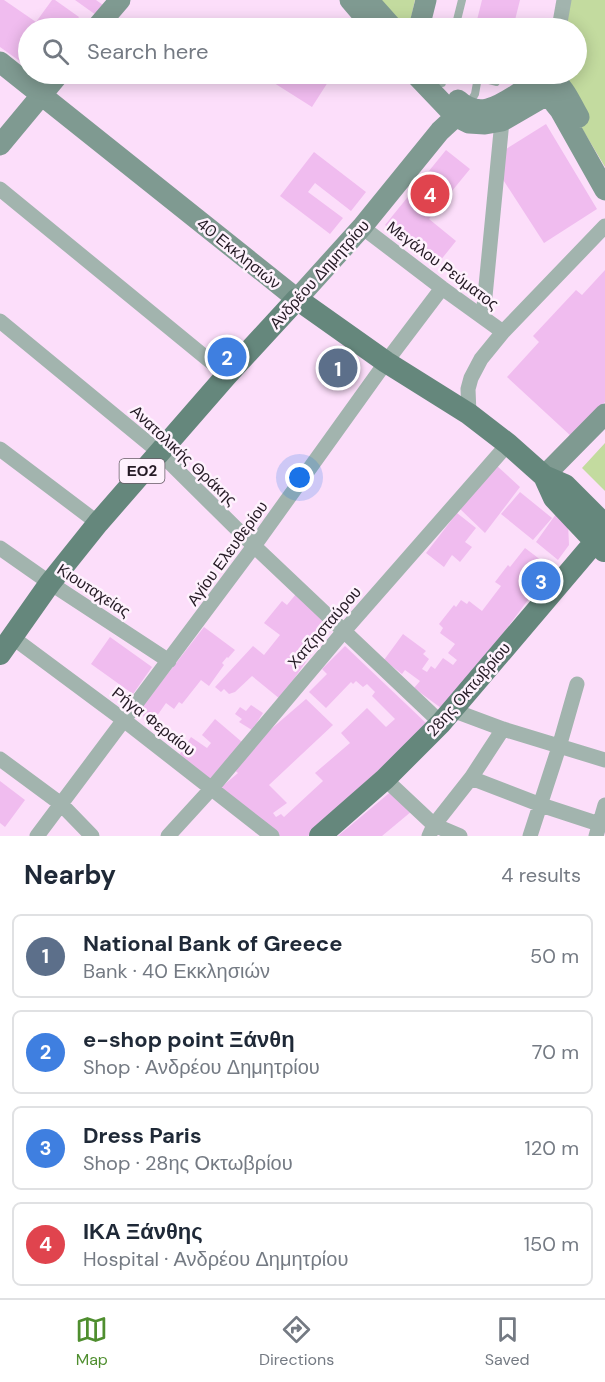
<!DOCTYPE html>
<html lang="en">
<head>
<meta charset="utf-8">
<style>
	:root { --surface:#fff; --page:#f2f2f3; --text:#1f2937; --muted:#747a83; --line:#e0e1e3; --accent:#4f8e2f }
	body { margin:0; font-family:"DM Sans",sans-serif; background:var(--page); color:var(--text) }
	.you { position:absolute; left:300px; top:478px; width:21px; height:21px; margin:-15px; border:4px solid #fff; border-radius:50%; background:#1a73e8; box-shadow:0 0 0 9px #1a73e833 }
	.badge { display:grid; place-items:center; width:39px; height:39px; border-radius:50%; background:var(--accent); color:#fff; font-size:20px; font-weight:700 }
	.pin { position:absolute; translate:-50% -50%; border:3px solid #fff; box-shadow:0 2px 6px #0006 }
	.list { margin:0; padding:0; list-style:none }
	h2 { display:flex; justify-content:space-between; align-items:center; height:78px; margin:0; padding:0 24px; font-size:26px }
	h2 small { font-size:20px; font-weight:400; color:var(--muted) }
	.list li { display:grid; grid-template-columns:39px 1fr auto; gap:18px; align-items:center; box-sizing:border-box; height:84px; margin:0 12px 12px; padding:0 12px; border:2px solid var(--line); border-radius:9px }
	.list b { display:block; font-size:22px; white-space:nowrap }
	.list p { margin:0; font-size:20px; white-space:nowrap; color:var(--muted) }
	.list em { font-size:20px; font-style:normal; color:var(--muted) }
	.icon { flex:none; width:33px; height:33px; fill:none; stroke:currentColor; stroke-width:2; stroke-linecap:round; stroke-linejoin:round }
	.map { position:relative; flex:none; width:605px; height:836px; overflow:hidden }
	.search { position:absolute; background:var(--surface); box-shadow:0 3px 15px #0003; left:18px; right:18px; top:18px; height:66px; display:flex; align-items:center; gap:15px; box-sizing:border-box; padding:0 21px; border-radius:33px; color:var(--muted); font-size:22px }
	.sheet { height:462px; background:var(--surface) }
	nav { display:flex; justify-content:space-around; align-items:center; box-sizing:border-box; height:84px; border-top:2px solid var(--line); background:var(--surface); font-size:16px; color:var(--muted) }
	nav a { display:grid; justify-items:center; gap:3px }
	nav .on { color:var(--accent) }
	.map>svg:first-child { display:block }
	.green { fill:#c3db9f }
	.building { fill:#f0bcef }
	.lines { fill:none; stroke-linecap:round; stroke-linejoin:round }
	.lane { stroke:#a2b4ae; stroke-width:8 }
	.street { stroke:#a2b4ae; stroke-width:15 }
	.secondary { stroke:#7f9a91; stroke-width:21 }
	.primary { stroke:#65877c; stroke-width:22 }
	.labels { text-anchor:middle; stroke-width:5; stroke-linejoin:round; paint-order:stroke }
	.shield { fill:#fef2fd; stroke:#665c66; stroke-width:1.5 }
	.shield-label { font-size:15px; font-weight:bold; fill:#251b25 }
	.street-label { font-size:16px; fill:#251b25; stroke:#fef2fd }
</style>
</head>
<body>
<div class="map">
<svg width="605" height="836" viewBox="0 0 605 836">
	<rect width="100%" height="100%" fill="#fcdefa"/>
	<path class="green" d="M 381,0 L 415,0 L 411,18 L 402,23 Z
		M 565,0 L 605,0 L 605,167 L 553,80 L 554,74 L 576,74 L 576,28 L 561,28 Z
		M 605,443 L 605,491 L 582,468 Z"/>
	<path class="building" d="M 0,0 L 4,0 L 36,22 L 52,0 L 55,0 L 79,17 L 71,28 L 28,28 L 28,67 L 0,47 Z
		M 75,0 L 96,0 L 103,5 L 96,15 Z
		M 482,0 L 520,0 L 513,28 L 475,28 Z
		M 264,74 L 314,74 L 328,82 L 312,107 L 263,76 Z
		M 546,124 L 597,209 L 544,243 L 500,175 L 503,151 Z
		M 446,150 L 470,169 L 429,219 L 456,241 L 436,266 L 385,225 Z
		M 314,152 L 366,192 L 351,211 L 315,183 L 308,192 L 343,218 L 330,234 L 280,196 Z
		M 605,270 L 605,402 L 572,437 L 507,377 L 539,342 L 533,336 L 576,290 L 582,295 Z
		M 339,348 L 356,360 L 337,387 L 320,375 Z
		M 496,465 L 520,487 L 485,533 L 458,507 Z
		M 520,492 L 552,518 L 533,540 L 501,514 Z
		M 457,513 L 476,528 L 465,542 L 472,547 L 460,562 L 452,555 L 444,567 L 426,553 Z
		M 556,514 L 568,523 L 569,545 L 558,560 L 536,542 Z
		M 525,548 L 554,570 L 535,596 L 532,595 L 525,604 L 445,711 L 414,688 L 420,681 L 405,670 L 402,674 L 384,660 L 403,634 L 426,651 L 423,654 L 429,659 L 422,669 L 427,672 L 431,666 L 435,669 L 443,658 L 453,665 L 457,660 L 448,653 L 455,644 L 440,633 L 443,628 L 439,624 L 454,605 L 456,607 L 461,600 L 467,604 L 469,601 L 482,611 L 501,586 L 495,582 L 508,565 L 510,567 Z
		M 296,594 L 333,623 L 280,699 L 252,676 L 235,692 L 229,694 L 224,689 L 221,692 L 215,687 L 253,646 L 264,655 L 280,635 L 264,623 L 282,601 L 287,605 Z
		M 204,627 L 235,650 L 228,658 L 227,657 L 222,663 L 224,665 L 209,686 L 201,680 L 182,704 L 179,702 L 174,709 L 166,703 L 152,723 L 138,712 Z
		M 110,637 L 152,667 L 133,694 L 91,664 Z
		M 345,646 L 427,724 L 377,772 L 308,836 L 277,836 L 219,789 L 238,773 L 233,769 L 270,730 L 306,699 L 333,725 L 269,785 L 287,803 L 273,813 L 276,817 L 281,814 L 284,817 L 323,781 L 315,773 L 350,743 L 341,733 L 367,708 L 386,727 L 395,719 L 372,696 L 375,692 L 367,684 L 363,687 L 356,681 L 353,684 L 351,682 L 326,708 L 309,692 L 327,674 L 322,669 Z
		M 251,705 L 263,713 L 252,730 L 239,722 L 242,719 L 235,714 L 240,707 L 246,711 Z
		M 215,719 L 242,742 L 209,781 L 178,757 L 191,737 L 207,748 L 211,743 L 202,735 Z
		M 0,781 L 25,800 L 5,827 L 0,823 Z
		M 394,789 L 412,811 L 382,836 L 338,836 Z"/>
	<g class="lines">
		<path class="lane" d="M 455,28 L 462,0
			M 465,74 L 496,82
			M 442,83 L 444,74
			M 469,104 L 475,94 L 478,77"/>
		<path class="street" d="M 559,28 L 564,0
			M 0,189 L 227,375
			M 362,227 L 442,288 L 503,332
			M 483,317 L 502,121
			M 0,321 L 159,452 L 254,546 L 441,723
			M 469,414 L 468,389 L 471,378 L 481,359 L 503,332 L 605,226
			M 0,449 L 98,523
			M 0,548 L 50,583 L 169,661
			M 12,637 L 125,721 L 272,836
			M 452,710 L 503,729 L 605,760
			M 0,759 L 61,804 L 92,836
			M 471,778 L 541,805 L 599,824
			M 385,779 L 434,825 L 460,836
			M 37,836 L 254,546 L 386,362 L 442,288
			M 168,836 L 211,789 L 344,631 L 508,444
			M 429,836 L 434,825 L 471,778 L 503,729
			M 530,836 L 559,747 L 577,684
			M 596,836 L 605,805"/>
		<path class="secondary" d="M 350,0 L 373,27
			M 368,0 L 393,28
			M 96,28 L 120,0
			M 419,28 L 426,0
			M 0,62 L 297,299 L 362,227 L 440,131 L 466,107
			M 415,74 L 455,116 L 469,123 L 485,124 L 502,121 L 542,98 L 551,99 L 560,110 L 605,190
			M 458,100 C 490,130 519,82 551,79 C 565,86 571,104 579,117
			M 0,145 L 59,74
			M 544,476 L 605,414"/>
		<path class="primary" d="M 544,476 L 554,498 L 604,551
			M 0,654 L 50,583 L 98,523 L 227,375 L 297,299 L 386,362 L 469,414 L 508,444 L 544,476 L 565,485 L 605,525
			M 320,836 L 385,779 L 441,723 L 605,530"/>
	</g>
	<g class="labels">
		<rect class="shield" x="119.5" y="459" width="45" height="24" rx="4.5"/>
		<g class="shield-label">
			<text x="142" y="476">ΕΟ2</text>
		</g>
		<g class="street-label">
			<text transform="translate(239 253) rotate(39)" y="6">40 Εκκλησιών</text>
			<text transform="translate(443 265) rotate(37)" y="6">Μεγάλου Ρεύματος</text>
			<text transform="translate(319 274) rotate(-48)" y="6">Ανδρέου Δημητρίου</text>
			<text transform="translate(184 455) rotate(43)" y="6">Ανατολικής Θράκης</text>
			<text transform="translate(227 553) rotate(-54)" y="6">Αγίου Ελευθερίου</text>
			<text transform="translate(94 590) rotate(33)" y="6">Κιουταχείας</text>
			<text transform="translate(324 627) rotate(-49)" y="6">Χατζησταύρου</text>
			<text transform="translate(468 689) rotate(-49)" y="6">28ης Οκτωβρίου</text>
			<text transform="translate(154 721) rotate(38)" y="6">Ρήγα Φεραίου</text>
		</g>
	</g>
</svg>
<div class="you"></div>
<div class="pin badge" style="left:338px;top:368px;background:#5c6f8a">1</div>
<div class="pin badge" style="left:227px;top:357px;background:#3f7fe0">2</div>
<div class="pin badge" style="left:541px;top:581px;background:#3f7fe0">3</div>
<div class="pin badge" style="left:430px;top:194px;background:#e0444e">4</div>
<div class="search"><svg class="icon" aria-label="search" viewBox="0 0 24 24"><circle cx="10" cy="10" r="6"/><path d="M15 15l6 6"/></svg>Search here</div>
</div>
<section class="sheet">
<h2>Nearby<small>4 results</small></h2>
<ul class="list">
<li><span class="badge" style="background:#5c6f8a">1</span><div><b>National Bank of Greece</b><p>Bank · 40 Εκκλησιών</p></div><em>50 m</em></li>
<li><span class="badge" style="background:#3f7fe0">2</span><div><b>e-shop point Ξάνθη</b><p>Shop · Ανδρέου Δημητρίου</p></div><em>70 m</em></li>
<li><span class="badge" style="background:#3f7fe0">3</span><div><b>Dress Paris</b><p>Shop · 28ης Οκτωβρίου</p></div><em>120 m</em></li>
<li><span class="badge" style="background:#e0444e">4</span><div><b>ΙΚΑ Ξάνθης</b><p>Hospital · Ανδρέου Δημητρίου</p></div><em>150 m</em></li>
</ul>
</section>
<nav>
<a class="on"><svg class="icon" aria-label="map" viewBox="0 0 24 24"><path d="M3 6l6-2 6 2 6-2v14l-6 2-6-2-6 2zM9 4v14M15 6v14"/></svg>Map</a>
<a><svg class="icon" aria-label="directions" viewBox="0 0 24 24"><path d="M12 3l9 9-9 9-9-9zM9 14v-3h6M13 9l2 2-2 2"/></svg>Directions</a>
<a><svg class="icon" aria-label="saved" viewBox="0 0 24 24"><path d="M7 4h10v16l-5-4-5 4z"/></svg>Saved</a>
</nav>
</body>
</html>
